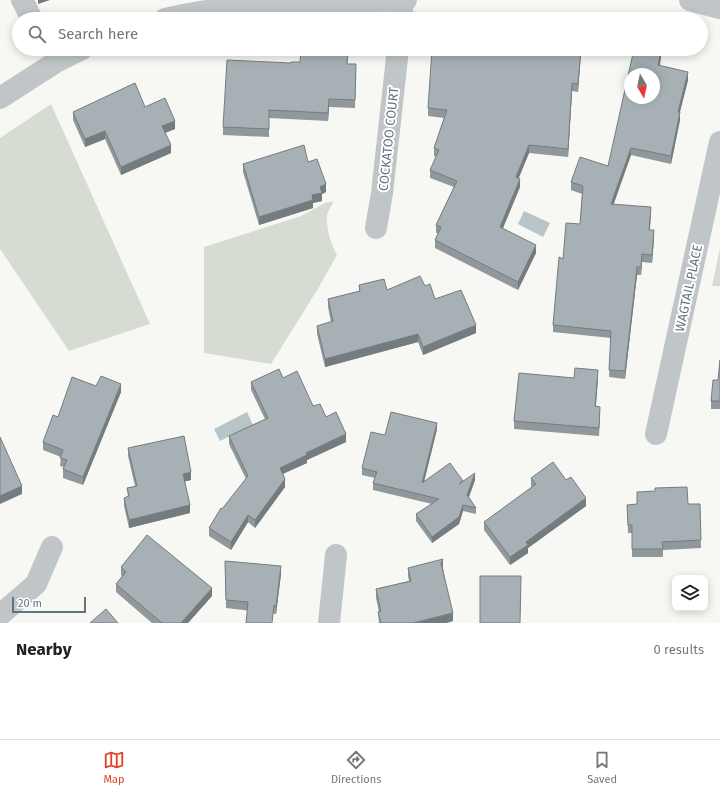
<!DOCTYPE html>
<html lang="en">
<head>
<meta charset="utf-8">
<style>
	:root { --surface:#fff; --page:#f6f6f6; --text:#222; --muted:#767676; --line:#e0e0e0; --accent:#e43f26 }
	body { margin:0; font-family:"Fira Sans",sans-serif; background:var(--page); color:var(--text) }
	.controls { position:absolute; right:12px; bottom:12px; display:grid; overflow:hidden; border-radius:8px; box-shadow:0 2px 10px #0003 }
	.controls button { width:36px; height:36px; display:grid; place-items:center; padding:0; border:0; border-bottom:1px solid var(--line); background:var(--surface); color:var(--text); font:20px sans-serif }
	.compass { position:absolute; left:624px; top:68px; width:36px; height:36px; border-radius:50%; background:var(--surface); box-shadow:0 2px 10px #0003; rotate:171deg }
	.scale { position:absolute; left:12px; bottom:10px; width:74px; box-sizing:border-box; padding-left:4px; border:2px solid #62757f; border-top:0; font-size:11px; line-height:14px; white-space:nowrap; color:#62757f; -webkit-text-stroke:3px #fff; paint-order:stroke }
	.list { margin:0; padding:0; list-style:none }
	h2 { display:flex; justify-content:space-between; align-items:center; height:52px; margin:0; padding:0 16px; font-size:17px }
	h2 small { font-size:13px; font-weight:400; color:var(--muted) }
	.icon { flex:none; width:22px; height:22px; fill:none; stroke:currentColor; stroke-width:2; stroke-linecap:round; stroke-linejoin:round }
	.map { position:relative; flex:none; width:720px; height:623px; overflow:hidden }
	.search { position:absolute; background:var(--surface); box-shadow:0 2px 10px #0003; left:12px; right:12px; top:12px; height:44px; display:flex; align-items:center; gap:10px; box-sizing:border-box; padding:0 14px; border-radius:22px; color:var(--muted); font-size:15px }
	.sheet { height:116px; background:var(--surface) }
	nav { display:flex; justify-content:space-around; align-items:center; box-sizing:border-box; height:56px; border-top:1px solid var(--line); background:var(--surface); font-size:11px; color:var(--muted) }
	nav a { display:grid; justify-items:center; gap:2px }
	nav .on { color:var(--accent) }
	.map>svg:first-child { display:block }
	.green { fill:#d7dcd3 }
	.water { fill:#b7c5c8 }
	.lines { fill:none; stroke-linecap:round; stroke-linejoin:round }
	.minor { stroke:#c0c5c8; stroke-width:22 }
	.wall { fill:#90989c }
	.shaded-wall { fill:#757c7f }
	.building { fill:#a7b1b5; stroke:#757c7f; fill-rule:evenodd }
	.labels { text-anchor:middle; stroke-width:4; stroke-linejoin:round; paint-order:stroke }
	.street-label { font-size:13px; fill:#62757f; stroke:#fff }
</style>
</head>
<body>
<div class="map">
<svg width="720" height="623" viewBox="0 0 720 623">
	<rect width="100%" height="100%" fill="#f7f7f4"/>
	<path class="green" d="M 51,104 L 150,324 L 69,351 L 0,249 L 0,138 Z
		M 334,201 C 332,205 328,211 327,215 C 326,229 331,244 337,255 L 319,287 L 271,364 L 204,353 L 204,247 L 301,216 L 325,203 Z
		M 720,248 L 720,286 L 712,286 Z"/>
	<path class="water" d="M 524,211 L 550,223 L 543,237 L 518,224 Z
		M 247,412 L 253,425 L 220,441 L 214,429 Z"/>
	<g class="lines">
		<path class="minor" d="M 22,0 L 32,19
			M 690,0 L 720,8
			M 165,19 C 244,0 325,3 406,0
			M 401,19 L 403,0
			M 0,98 L 56,62 L 82,49
			M 376,228 L 382,193 L 398,49
			M 656,434 L 720,142
			M 0,615 L 36,584 L 52,547
			M 329,623 L 336,555"/>
	</g>
	<path class="wall" d="M 581,49 L 578,92 L 572,91 L 568,157 L 529,153 L 518,178 L 520,187 L 503,228 L 536,253 L 518,290 L 435,248 L 435,240 L 438,233 L 436,233 L 436,225 L 454,187 L 430,178 L 430,170 L 436,157 L 434,156 L 434,148 L 444,118 L 428,116 L 428,108 Z
		M 661,58 L 660,65 L 688,80 L 680,112 L 680,120 L 671,164 L 631,155 L 613,204 L 651,215 L 650,230 L 654,238 L 652,263 L 642,262 L 641,275 L 637,275 L 625,379 L 609,377 L 611,338 L 553,332 L 553,325 L 563,259 L 580,224 L 582,194 L 571,190 L 571,182 L 608,166 Z
		M 348,59 L 347,64 L 356,72 L 355,108 L 329,107 L 328,121 L 269,118 L 269,137 L 223,135 L 223,127 L 291,63 Z
		M 145,107 L 175,129 L 165,133 L 171,153 L 121,175 L 105,139 L 85,147 L 73,120 L 73,112 Z
		M 308,162 L 326,192 L 322,194 L 322,201 L 313,203 L 313,208 L 259,225 L 243,172 L 243,164 Z
		M 359,285 L 387,290 L 425,286 L 435,299 L 476,333 L 423,355 L 418,342 L 325,367 L 317,334 L 317,326 L 331,322 L 328,307 L 328,299 L 359,292 Z
		M 720,360 L 720,416 L 720,409 L 711,409 L 711,401 L 718,380 Z
		M 283,378 L 326,417 L 346,442 L 307,460 L 307,463 L 283,474 L 285,487 L 255,528 L 248,522 L 231,550 L 209,536 L 209,528 L 246,479 L 229,444 L 229,436 L 265,419 L 251,390 L 251,382 Z
		M 574,378 L 598,378 L 596,406 L 600,415 L 599,436 L 514,429 L 514,421 Z
		M 96,386 L 121,392 L 83,485 L 63,478 L 63,469 L 64,467 L 60,466 L 61,457 L 43,450 L 43,442 L 58,417 Z
		M 437,429 L 424,482 L 463,481 L 475,480 L 469,497 L 476,508 L 476,514 L 463,511 L 459,524 L 432,543 L 416,521 L 416,514 L 432,504 L 373,490 L 373,483 L 375,478 L 362,475 L 362,468 L 385,435 Z
		M 128,448 L 191,480 L 185,481 L 190,513 L 129,528 L 124,506 L 124,498 L 128,497 L 127,488 L 135,486 L 128,456 Z
		M 531,478 L 566,480 L 586,506 L 528,548 L 528,553 L 510,565 L 484,530 L 484,522 L 532,487 L 531,486 Z
		M 700,504 L 701,548 L 663,550 L 663,557 L 632,557 L 632,533 L 628,533 L 627,505 Z
		M 225,561 L 281,574 L 276,614 L 226,608 Z
		M 121,567 L 212,596 L 188,623 L 152,623 L 116,592 L 116,584 L 122,576 L 121,575 Z
		M 443,567 L 443,568 L 453,621 L 446,623 L 379,623 L 378,612 L 379,612 L 376,598 L 376,589 L 409,581 L 408,576 L 408,568 Z"/>
	<path class="shaded-wall" d="M 38,0 L 50,0 L 38,4 Z
		M 581,49 L 581,53 L 578,92 L 578,84 Z
		M 661,50 L 661,58 L 658,72 L 658,65 Z
		M 688,72 L 688,80 L 678,119 L 678,112 Z
		M 572,83 L 572,91 L 568,157 L 568,149 Z
		M 329,99 L 329,107 L 328,121 L 328,113 Z
		M 680,112 L 680,120 L 671,164 L 671,156 Z
		M 175,121 L 175,129 L 162,134 L 162,126 Z
		M 105,131 L 105,139 L 85,147 L 85,139 Z
		M 171,145 L 171,153 L 121,175 L 121,167 Z
		M 529,145 L 529,153 L 516,185 L 516,177 Z
		M 631,148 L 631,155 L 611,212 L 611,204 Z
		M 520,179 L 520,187 L 500,235 L 500,227 Z
		M 326,184 L 326,192 L 322,194 L 322,201 L 313,203 L 313,208 L 259,225 L 259,217 L 320,187 Z
		M 654,230 L 654,238 L 652,263 L 652,255 Z
		M 536,245 L 536,253 L 518,290 L 518,282 Z
		M 642,254 L 642,262 L 641,275 L 641,267 Z
		M 637,267 L 637,275 L 625,379 L 625,371 Z
		M 476,325 L 476,333 L 423,355 L 423,347 Z
		M 418,334 L 418,342 L 325,367 L 325,359 Z
		M 598,370 L 598,378 L 595,414 L 595,406 Z
		M 121,384 L 121,392 L 83,485 L 83,477 Z
		M 437,423 L 437,429 L 422,490 L 422,483 Z
		M 346,434 L 346,442 L 307,460 L 307,463 L 280,475 L 280,468 L 306,453 Z
		M 191,472 L 191,480 L 183,482 L 183,474 Z
		M 475,473 L 475,480 L 467,502 L 467,495 Z
		M 285,479 L 285,487 L 255,528 L 255,520 Z
		M 22,486 L 22,494 L 0,504 L 0,496 Z
		M 586,498 L 586,506 L 528,548 L 528,553 L 510,565 L 510,557 L 526,542 Z
		M 190,505 L 190,513 L 129,528 L 129,520 Z
		M 463,505 L 463,511 L 459,524 L 432,543 L 432,537 Z
		M 248,515 L 248,522 L 231,550 L 231,542 Z
		M 443,559 L 443,567 L 441,571 L 441,563 Z
		M 281,566 L 281,574 L 276,614 L 276,606 Z
		M 212,588 L 212,596 L 188,623 L 181,623 Z
		M 453,613 L 453,621 L 446,623 L 413,623 Z"/>
	<path class="building" d="M 432,49 L 581,49 L 578,84 L 572,83 L 568,149 L 529,145 L 516,177 L 520,179 L 500,227 L 536,245 L 518,282 L 435,240 L 441,227 L 436,225 L 457,181 L 430,170 L 439,150 L 434,148 L 447,110 L 428,108 Z
		M 634,49 L 656,49 L 661,50 L 658,65 L 688,72 L 678,112 L 680,112 L 671,156 L 631,148 L 611,204 L 651,207 L 649,230 L 654,230 L 652,255 L 642,254 L 641,267 L 637,267 L 625,371 L 609,370 L 611,331 L 553,325 L 559,257 L 563,259 L 566,223 L 580,224 L 583,186 L 571,182 L 580,157 L 608,166 ZM 630,74 L 654,74 L 654,98 L 630,98 Z
		M 301,50 L 348,51 L 347,64 L 356,64 L 355,100 L 329,99 L 328,113 L 269,110 L 269,129 L 223,127 L 227,60 L 291,63 L 291,62 L 300,62 Z
		M 135,83 L 145,107 L 165,98 L 175,121 L 162,126 L 171,145 L 121,167 L 105,131 L 85,139 L 73,112 Z
		M 304,145 L 308,162 L 317,159 L 326,184 L 320,187 L 322,193 L 312,195 L 313,200 L 259,217 L 243,164 Z
		M 420,276 L 425,286 L 430,284 L 435,299 L 461,290 L 476,325 L 423,347 L 418,334 L 325,359 L 317,326 L 333,321 L 328,299 L 360,291 L 359,285 L 384,279 L 387,290 Z
		M 720,360 L 720,401 L 711,401 L 713,380 L 718,380 Z
		M 575,368 L 598,370 L 595,406 L 600,407 L 599,428 L 514,421 L 519,373 L 574,378 Z
		M 279,369 L 283,378 L 297,371 L 313,406 L 320,404 L 326,417 L 336,412 L 346,434 L 306,453 L 307,455 L 280,468 L 285,479 L 255,520 L 248,515 L 231,542 L 209,528 L 221,508 L 222,509 L 248,476 L 229,436 L 268,418 L 251,382 Z
		M 101,376 L 121,384 L 83,477 L 63,469 L 67,460 L 60,458 L 63,450 L 43,442 L 53,415 L 58,417 L 72,377 L 96,386 Z
		M 391,412 L 437,423 L 422,483 L 450,463 L 463,481 L 459,484 L 475,473 L 467,495 L 476,508 L 463,505 L 459,517 L 432,537 L 416,514 L 439,499 L 373,483 L 377,472 L 362,468 L 371,432 L 385,435 Z
		M 184,436 L 191,472 L 183,474 L 190,505 L 129,520 L 124,498 L 129,496 L 127,488 L 137,486 L 128,448 Z
		M 0,437 L 22,486 L 0,496 Z
		M 553,462 L 566,480 L 571,477 L 586,498 L 526,542 L 528,545 L 510,557 L 484,522 L 536,484 L 531,478 Z
		M 687,487 L 688,504 L 700,504 L 701,540 L 662,542 L 663,549 L 632,549 L 632,525 L 628,525 L 627,505 L 637,504 L 637,492 L 655,491 L 655,488 Z
		M 147,535 L 212,588 L 181,623 L 162,623 L 116,584 L 126,572 L 121,567 Z
		M 443,559 L 441,563 L 453,613 L 413,623 L 381,623 L 378,612 L 381,611 L 376,589 L 411,581 L 408,568 Z
		M 225,561 L 281,566 L 276,606 L 274,605 L 272,623 L 246,623 L 248,602 L 226,600 Z
		M 480,576 L 521,576 L 520,623 L 480,623 Z
		M 106,609 L 118,623 L 90,623 Z"/>
	<g class="labels">
		<g class="street-label">
			<text transform="translate(388 139) rotate(-84)" y="5">COCKATOO COURT</text>
			<text transform="translate(688 288) rotate(-78)" y="5">WAGTAIL PLACE</text>
		</g>
	</g>
</svg>
<div class="controls">
<button><svg class="icon" aria-label="layers" viewBox="0 0 24 24"><path d="M12 4l9 5-9 5-9-5zM3 14l9 5 9-5"/></svg></button>
</div>
<svg class="compass" viewBox="-18 -18 36 36"><path d="M0-13l5 13h-10z" fill="#e53935"/><path d="M0 13l5-13h-10z" fill="#767676"/></svg>
<div class="scale">20 m</div>
<div class="search"><svg class="icon" aria-label="search" viewBox="0 0 24 24"><circle cx="10" cy="10" r="6"/><path d="M15 15l6 6"/></svg>Search here</div>
</div>
<section class="sheet">
<h2>Nearby<small>0 results</small></h2>
<ul class="list">
</ul>
</section>
<nav>
<a class="on"><svg class="icon" aria-label="map" viewBox="0 0 24 24"><path d="M3 6l6-2 6 2 6-2v14l-6 2-6-2-6 2zM9 4v14M15 6v14"/></svg>Map</a>
<a><svg class="icon" aria-label="directions" viewBox="0 0 24 24"><path d="M12 3l9 9-9 9-9-9zM9 14v-3h6M13 9l2 2-2 2"/></svg>Directions</a>
<a><svg class="icon" aria-label="saved" viewBox="0 0 24 24"><path d="M7 4h10v16l-5-4-5 4z"/></svg>Saved</a>
</nav>
</body>
</html>
